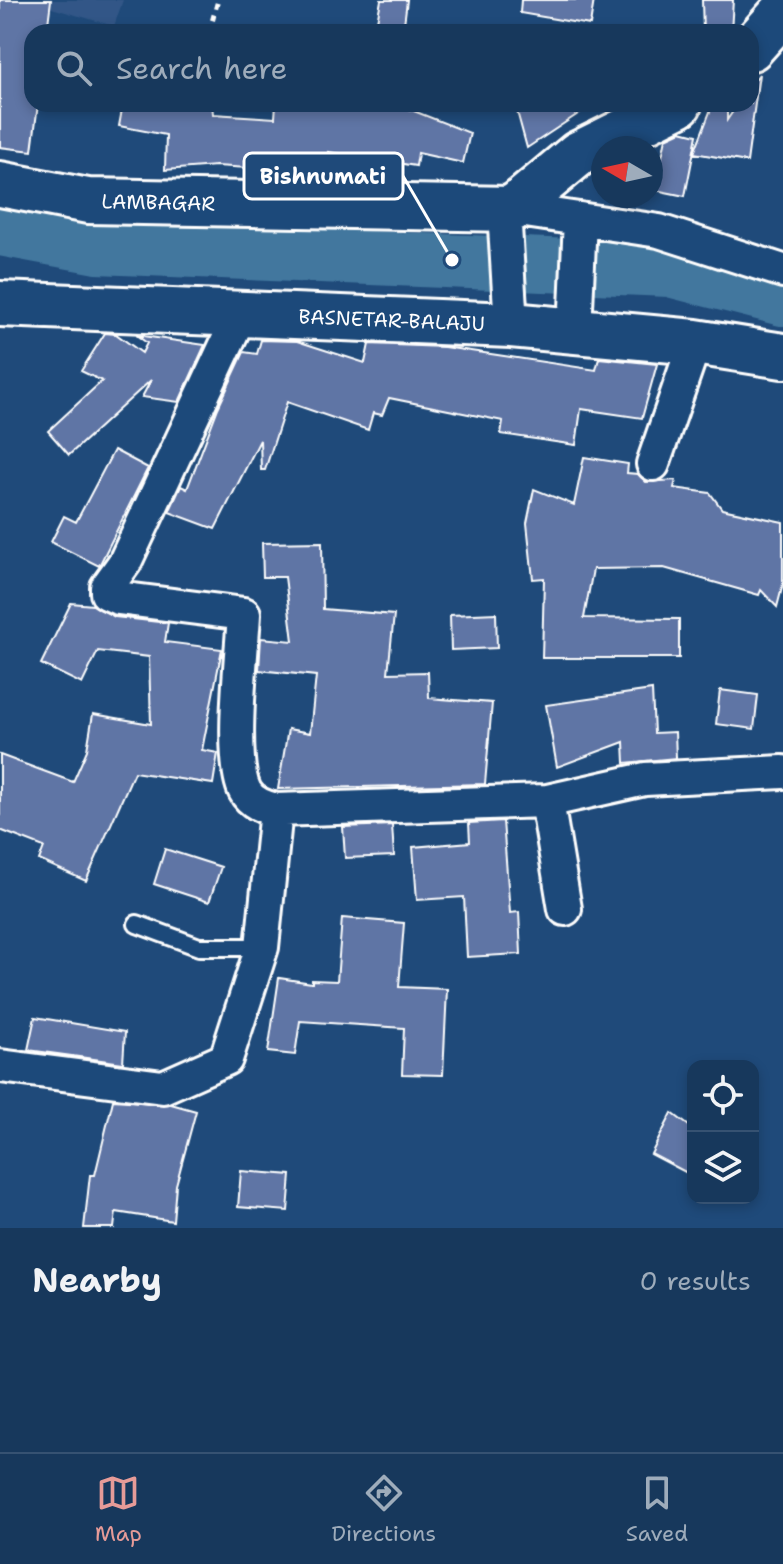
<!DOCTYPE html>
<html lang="en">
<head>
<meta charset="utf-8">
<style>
	:root { --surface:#17385c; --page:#203f62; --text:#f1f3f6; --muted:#9eacbb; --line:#365272; --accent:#e69b98 }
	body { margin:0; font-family:"Shantell Sans",sans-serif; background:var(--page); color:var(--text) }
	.controls { position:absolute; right:24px; bottom:24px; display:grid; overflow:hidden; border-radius:16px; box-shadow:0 4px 12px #0003 }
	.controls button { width:72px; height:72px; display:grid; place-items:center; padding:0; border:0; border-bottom:2px solid var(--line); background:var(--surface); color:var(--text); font:40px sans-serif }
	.compass { position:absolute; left:591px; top:136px; width:72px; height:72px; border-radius:50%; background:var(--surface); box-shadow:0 4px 12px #0003; rotate:279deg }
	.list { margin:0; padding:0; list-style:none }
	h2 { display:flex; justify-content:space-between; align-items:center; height:104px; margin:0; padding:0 32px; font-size:34px }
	h2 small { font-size:26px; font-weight:400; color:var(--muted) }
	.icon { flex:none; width:44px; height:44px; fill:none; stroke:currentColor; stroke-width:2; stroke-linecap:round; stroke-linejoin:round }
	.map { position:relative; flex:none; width:783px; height:1228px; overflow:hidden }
	.search { position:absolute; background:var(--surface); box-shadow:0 4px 12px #0003; left:24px; right:24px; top:24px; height:88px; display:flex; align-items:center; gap:20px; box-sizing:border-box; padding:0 28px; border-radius:24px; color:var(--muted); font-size:30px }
	.sheet { height:224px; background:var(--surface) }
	nav { display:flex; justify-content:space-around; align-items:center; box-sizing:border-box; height:112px; border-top:2px solid var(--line); background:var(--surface); font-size:22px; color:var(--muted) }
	nav a { display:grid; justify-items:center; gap:4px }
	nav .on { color:var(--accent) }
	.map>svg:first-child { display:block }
	.built { fill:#325787 }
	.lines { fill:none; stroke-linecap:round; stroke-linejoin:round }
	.river { stroke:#42779e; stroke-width:54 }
	.building { fill:#5f74a5; stroke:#fff; stroke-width:2 }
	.lane-casing { stroke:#fff; stroke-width:22 }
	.street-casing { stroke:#fff; stroke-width:38 }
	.secondary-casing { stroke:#fff; stroke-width:50 }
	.path { stroke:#fff; stroke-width:5; stroke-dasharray:6 6; stroke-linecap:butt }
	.lane { stroke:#1f4a7a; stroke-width:16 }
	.street { stroke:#1f4a7a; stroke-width:32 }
	.secondary { stroke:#1f4a7a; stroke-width:44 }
	.labels { text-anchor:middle; stroke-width:7; stroke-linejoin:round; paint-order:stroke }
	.street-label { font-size:20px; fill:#fff; stroke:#1f4a7a }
	.leader { fill:none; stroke:#fff; stroke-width:3 }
	.callout-dot { fill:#fff; stroke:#1f4a7a; stroke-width:3 }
	.callout { fill:#1f4a7a; stroke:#fff; stroke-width:3 }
	.callout-label { font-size:22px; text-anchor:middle; font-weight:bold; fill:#fff }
</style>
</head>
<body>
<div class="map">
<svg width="783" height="1228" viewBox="0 0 783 1228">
	<rect width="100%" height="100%" fill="#1f4a7a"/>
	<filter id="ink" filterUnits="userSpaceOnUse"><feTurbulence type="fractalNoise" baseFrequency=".0125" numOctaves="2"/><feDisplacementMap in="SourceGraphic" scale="16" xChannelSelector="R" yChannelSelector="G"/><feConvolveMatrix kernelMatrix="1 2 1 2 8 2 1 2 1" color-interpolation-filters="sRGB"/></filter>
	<g filter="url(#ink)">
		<path class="built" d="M 24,0 L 123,0 L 114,26 Z"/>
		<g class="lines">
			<path class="river" d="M 0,229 L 97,247 L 670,270 L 783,299"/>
		</g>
		<path class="building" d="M 0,0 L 51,0 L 47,32 L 32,32 L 32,104 L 38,104 L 32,151 L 0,147 Z
			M 381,0 L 407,0 L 403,32 L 375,32 Z
			M 521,0 L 594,0 L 590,25 L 520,13 Z
			M 702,0 L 733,0 L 731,32 L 703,32 Z
			M 759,74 L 747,162 L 694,153 L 713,104 L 727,104 L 727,120 L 738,104 L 751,104 L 751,85 Z
			M 123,104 L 212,104 L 213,114 L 275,118 L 276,104 L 396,104 L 470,133 L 463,163 L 418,153 L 416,166 L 328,152 L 327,163 L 265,162 L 265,169 L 216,166 L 165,170 L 166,135 L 119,126 Z
			M 515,104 L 593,104 L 527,148 Z
			M 681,131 L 697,135 L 685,196 L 655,190 L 666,138 Z
			M 105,333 L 116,334 L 142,353 L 147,343 L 136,335 L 205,345 L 179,402 L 142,397 L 151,380 L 69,455 L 48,431 L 102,381 L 81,371 Z
			M 261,340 L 297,341 L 365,363 L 369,344 L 444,347 L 596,370 L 599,358 L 657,364 L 642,418 L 581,409 L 576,445 L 501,434 L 503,421 L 389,398 L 382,415 L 373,413 L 368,430 L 287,402 L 265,470 L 261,470 L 260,440 L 215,529 L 169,512 L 181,486 L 187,489 L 218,408 L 244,352 L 257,354 Z
			M 114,450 L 148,468 L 99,566 L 51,542 L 64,516 L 76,522 Z
			M 584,457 L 628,464 L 627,473 L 638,474 L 646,482 L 676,480 L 674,488 L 710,493 L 722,509 L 783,522 L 783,584 L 777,607 L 761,590 L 759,595 L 664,568 L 593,569 L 584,618 L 679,619 L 679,658 L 542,658 L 544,578 L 533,579 L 527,523 L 534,489 L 574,505 Z
			M 322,542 L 323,609 L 394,615 L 388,673 L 428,672 L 429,698 L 492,703 L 485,784 L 278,789 L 288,729 L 310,733 L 316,676 L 259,670 L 261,638 L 293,641 L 285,577 L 263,577 L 262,543 Z
			M 71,603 L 93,605 L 115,617 L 168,623 L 165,642 L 222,649 L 202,750 L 218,753 L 213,784 L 134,772 L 86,881 L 39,860 L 44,847 L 0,830 L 0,755 L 73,782 L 87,750 L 93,714 L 151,724 L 149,657 L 98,651 L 82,684 L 41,664 Z
			M 496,613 L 497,648 L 451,650 L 450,615 Z
			M 652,690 L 654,733 L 675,732 L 676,758 L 625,763 L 624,742 L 557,767 L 546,705 Z
			M 720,690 L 758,695 L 754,729 L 716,724 Z
			M 503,821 L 510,913 L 519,912 L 521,954 L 467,957 L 464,897 L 417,900 L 413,847 L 470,842 L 469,823 Z
			M 392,825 L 394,856 L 345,858 L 343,827 Z
			M 165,849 L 221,867 L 209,902 L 154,884 Z
			M 342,918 L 404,923 L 399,987 L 447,989 L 443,1075 L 402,1074 L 404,1028 L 300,1021 L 295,1055 L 268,1052 L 279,978 L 312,983 L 312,980 L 337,981 Z
			M 35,1017 L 125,1032 L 123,1063 L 28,1050 Z
			M 113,1100 L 171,1104 L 196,1111 L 176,1185 L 173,1221 L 116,1212 L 114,1228 L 84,1228 L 90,1175 L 95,1175 Z
			M 672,1113 L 693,1129 L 693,1176 L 651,1154 Z
			M 241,1171 L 291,1175 L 288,1211 L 238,1207 Z"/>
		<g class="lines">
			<g class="lane-casing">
				<path id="lane" d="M 137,924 L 199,947 L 262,947"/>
			</g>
			<g class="street-casing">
				<path id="street" d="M 512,209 L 659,231 L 783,271
					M 504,210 L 511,325
					M 240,315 L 125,562 L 107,587 L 107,593 L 118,598 L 244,614 C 242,653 229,760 245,791 C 251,803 264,807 276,810 L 547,801 L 645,779 L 783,772
					M 575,331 L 580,219
					M 653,464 L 695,342
					M 547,801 L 565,909
					M 0,1066 L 163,1087 L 226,1059 L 262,947 L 276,810"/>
			</g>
			<g class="secondary-casing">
				<g id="secondary">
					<path d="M 751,48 L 783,12"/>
					<path id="s1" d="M 0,184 L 88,201 L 512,209 L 578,154 L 679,104"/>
					<path id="s2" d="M 0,304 L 511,325 L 695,342 L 783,356"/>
				</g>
			</g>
			<path class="path" d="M 214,32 L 212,22 L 218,0"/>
			<use href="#lane" class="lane"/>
			<use href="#street" class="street"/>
			<use href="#secondary" class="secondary"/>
		</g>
	</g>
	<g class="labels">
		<g class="street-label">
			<text dy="7" stroke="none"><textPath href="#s1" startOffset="160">LAMBAGAR</textPath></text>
			<text dy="7" stroke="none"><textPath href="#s2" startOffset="392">BASNETAR-BALAJU</textPath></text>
		</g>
	</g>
	<path class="leader" d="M452 260L403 176"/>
	<circle class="callout-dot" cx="452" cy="260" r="8"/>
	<rect class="callout" x="244" y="153" width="159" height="46" rx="8"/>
	<g class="callout-label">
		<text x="323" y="184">Bishnumati</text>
	</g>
</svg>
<div class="controls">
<button><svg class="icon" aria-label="locate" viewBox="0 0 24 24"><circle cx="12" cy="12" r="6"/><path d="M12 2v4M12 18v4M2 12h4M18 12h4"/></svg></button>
<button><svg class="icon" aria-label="layers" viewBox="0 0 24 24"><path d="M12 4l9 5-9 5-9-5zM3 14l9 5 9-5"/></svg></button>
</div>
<svg class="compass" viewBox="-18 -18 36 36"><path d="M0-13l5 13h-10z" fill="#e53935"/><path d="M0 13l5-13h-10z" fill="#9eacbb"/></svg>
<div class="search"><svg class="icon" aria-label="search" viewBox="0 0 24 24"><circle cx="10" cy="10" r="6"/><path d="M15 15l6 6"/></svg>Search here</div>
</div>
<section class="sheet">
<h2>Nearby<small>0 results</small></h2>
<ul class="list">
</ul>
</section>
<nav>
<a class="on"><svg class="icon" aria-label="map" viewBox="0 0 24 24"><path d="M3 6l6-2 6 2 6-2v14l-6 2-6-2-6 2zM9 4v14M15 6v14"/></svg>Map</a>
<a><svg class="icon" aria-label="directions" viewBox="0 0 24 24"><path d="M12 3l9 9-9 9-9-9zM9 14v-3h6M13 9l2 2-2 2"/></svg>Directions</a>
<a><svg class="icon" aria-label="saved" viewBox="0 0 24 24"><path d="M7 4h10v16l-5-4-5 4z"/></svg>Saved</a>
</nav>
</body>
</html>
